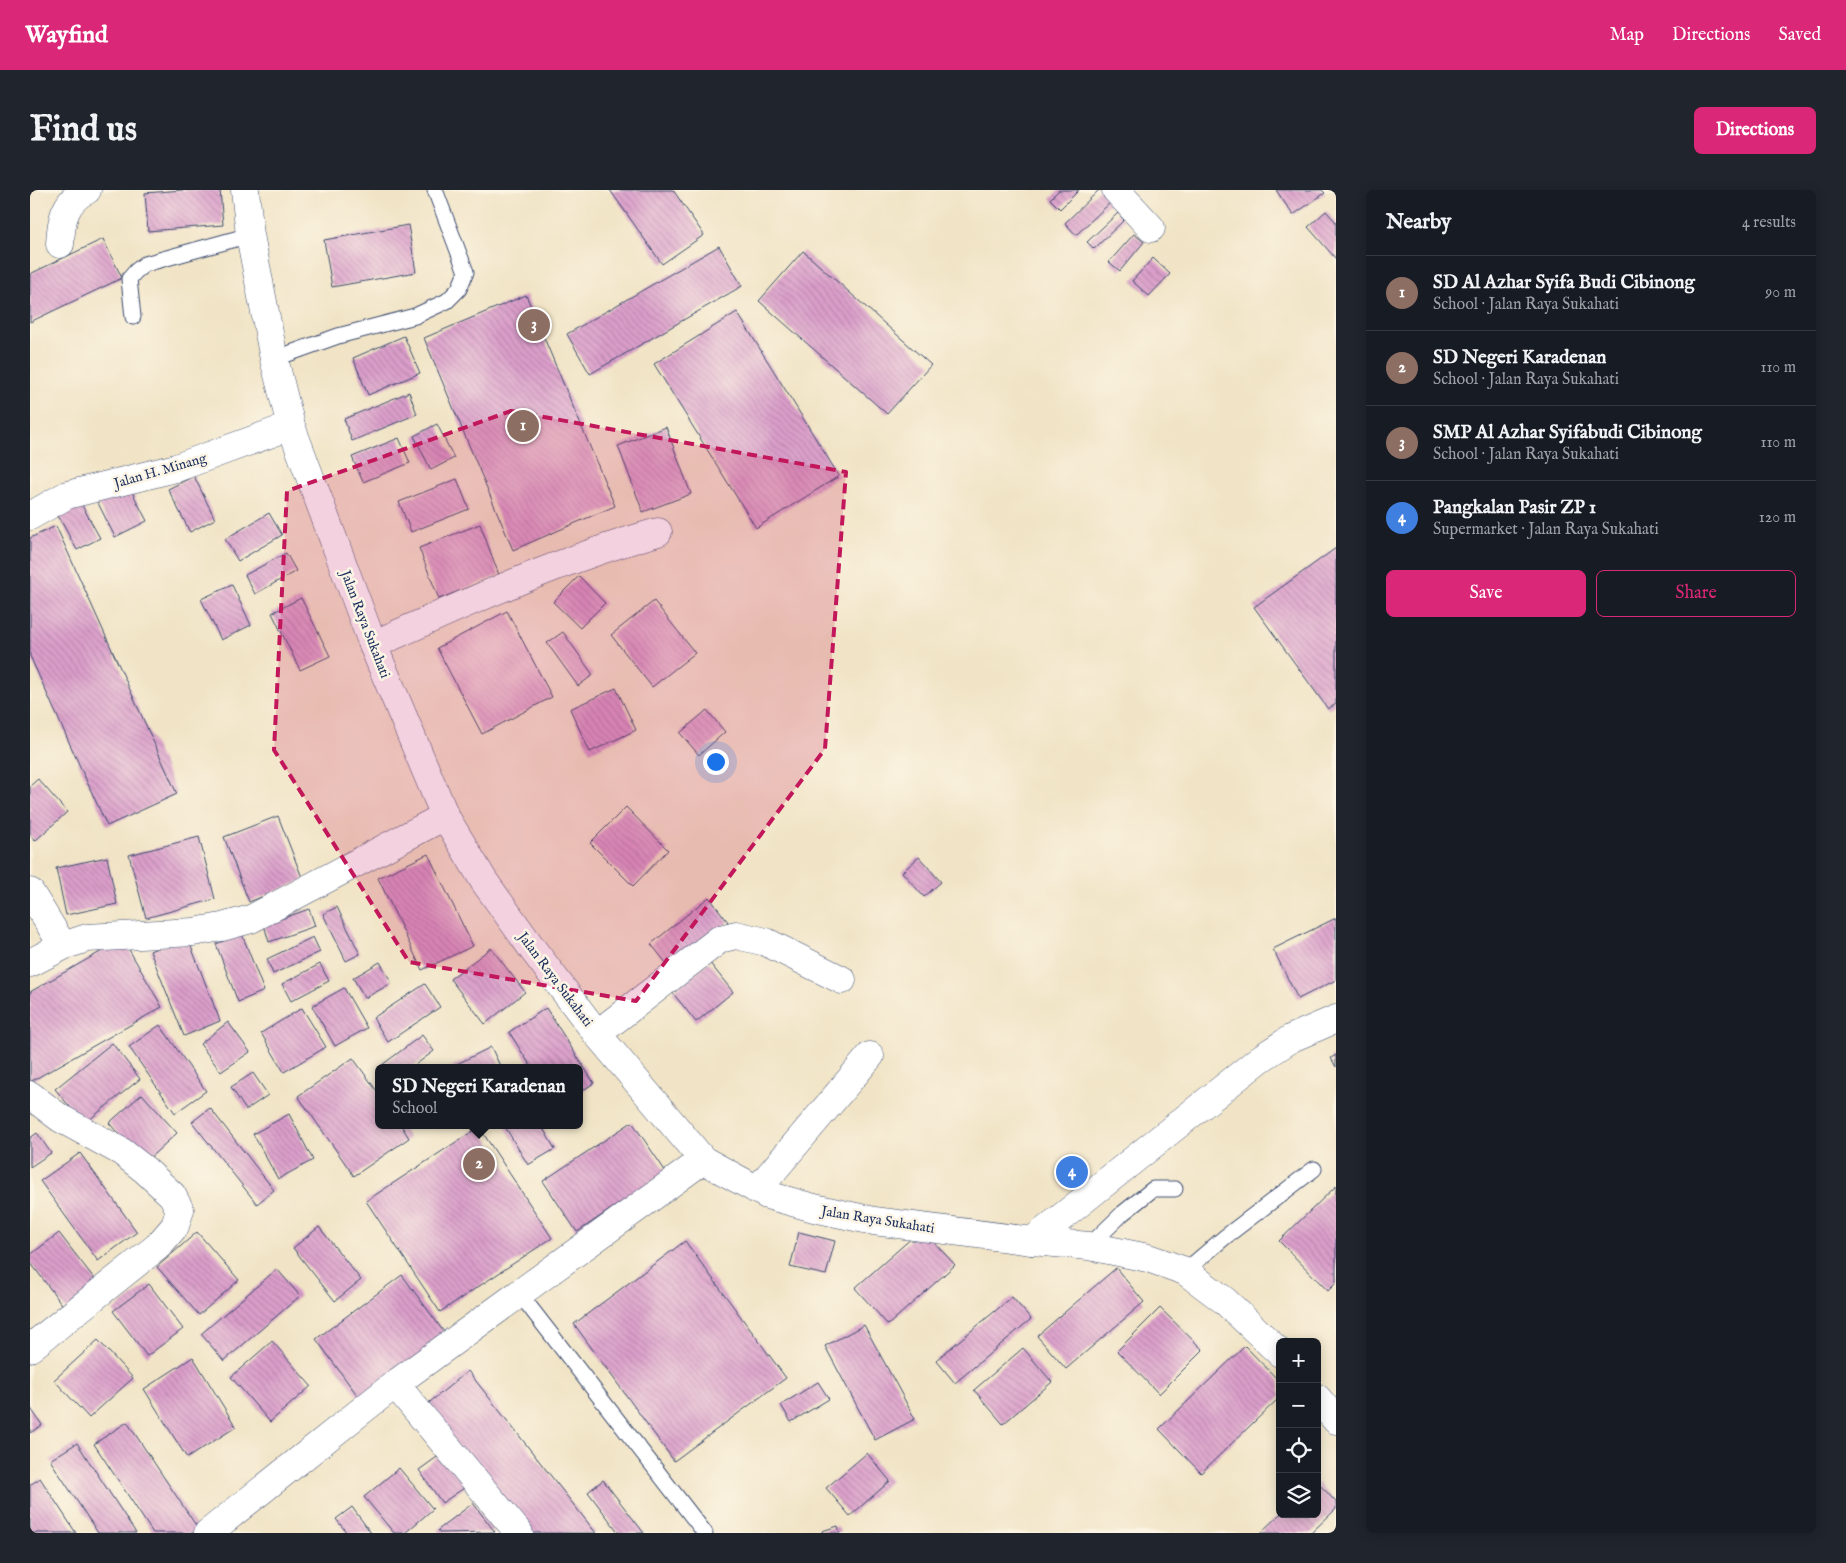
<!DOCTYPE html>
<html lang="en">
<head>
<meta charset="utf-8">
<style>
	:root { --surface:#171b24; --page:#20242c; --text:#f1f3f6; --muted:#9ea1a6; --line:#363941; --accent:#db2777 }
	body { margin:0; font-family:"IM FELL English",serif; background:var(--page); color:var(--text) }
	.controls { position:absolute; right:15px; bottom:15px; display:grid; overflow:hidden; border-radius:8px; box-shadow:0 2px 12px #0003 }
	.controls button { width:45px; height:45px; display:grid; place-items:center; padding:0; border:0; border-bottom:1px solid var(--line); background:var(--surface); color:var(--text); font:25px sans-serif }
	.you { position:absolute; left:685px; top:571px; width:18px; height:18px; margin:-12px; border:4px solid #fff; border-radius:50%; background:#1a73e8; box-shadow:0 0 0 8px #1a73e833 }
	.badge { display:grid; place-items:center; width:32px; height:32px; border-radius:50%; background:var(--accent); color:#fff; font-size:16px; font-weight:700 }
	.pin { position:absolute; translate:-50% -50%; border:2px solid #fff; box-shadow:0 1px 5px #0006 }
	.popup { position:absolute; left:345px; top:874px; width:208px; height:65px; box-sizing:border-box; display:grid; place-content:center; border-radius:8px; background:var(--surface); filter:drop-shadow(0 1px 4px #0005); font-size:16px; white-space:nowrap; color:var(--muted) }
	.popup b { font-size:19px; color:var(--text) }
	.popup::after { content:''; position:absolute; left:50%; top:100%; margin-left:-10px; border:10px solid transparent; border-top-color:var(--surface) }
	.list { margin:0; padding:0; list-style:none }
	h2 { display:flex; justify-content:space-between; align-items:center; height:65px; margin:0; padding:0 20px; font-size:21px }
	h2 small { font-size:16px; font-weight:400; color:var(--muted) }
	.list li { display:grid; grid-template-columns:32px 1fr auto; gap:15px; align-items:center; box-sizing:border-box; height:75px; padding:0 20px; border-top:1px solid var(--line) }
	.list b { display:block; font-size:19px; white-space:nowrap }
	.list p { margin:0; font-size:16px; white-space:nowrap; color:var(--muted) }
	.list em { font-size:16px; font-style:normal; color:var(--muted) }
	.actions { display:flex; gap:10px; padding:15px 20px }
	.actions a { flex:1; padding:11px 0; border:1px solid var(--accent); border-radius:8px; text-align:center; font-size:18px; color:var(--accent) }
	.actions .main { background:var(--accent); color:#fff }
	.icon { flex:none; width:28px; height:28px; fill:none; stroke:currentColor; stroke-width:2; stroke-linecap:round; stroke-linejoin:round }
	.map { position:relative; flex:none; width:1306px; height:1343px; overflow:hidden; border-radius:8px }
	header { display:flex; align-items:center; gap:30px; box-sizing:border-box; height:70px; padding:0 25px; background:var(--accent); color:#fff }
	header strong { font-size:24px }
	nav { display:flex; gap:28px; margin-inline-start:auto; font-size:18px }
	.intro { display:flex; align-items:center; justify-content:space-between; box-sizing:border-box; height:120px; padding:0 30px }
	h1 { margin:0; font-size:35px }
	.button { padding:12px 22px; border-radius:8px; background:var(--accent); color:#fff; font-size:18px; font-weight:700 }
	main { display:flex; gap:30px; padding:0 30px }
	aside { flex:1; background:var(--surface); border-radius:8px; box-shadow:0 2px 12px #0003 }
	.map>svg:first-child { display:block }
	.building { fill:url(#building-back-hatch) }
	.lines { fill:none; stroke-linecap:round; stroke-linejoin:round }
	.service-casing { stroke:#3b4a6e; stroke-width:17 }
	.minor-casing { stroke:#3b4a6e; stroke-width:29 }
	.secondary-casing { stroke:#3b4a6e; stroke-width:29 }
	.service { stroke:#fff; stroke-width:15 }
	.minor { stroke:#fff; stroke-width:28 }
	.secondary { stroke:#fff; stroke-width:28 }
	.marked { fill:#c2185b; fill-opacity:0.2; stroke:#c2185b; stroke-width:4; stroke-dasharray:10 6; stroke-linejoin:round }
	.labels { text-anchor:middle; stroke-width:5; stroke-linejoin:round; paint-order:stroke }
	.street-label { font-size:14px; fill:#1b2f5e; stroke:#fcf5e5 }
</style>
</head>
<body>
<header>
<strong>Wayfind</strong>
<nav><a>Map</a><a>Directions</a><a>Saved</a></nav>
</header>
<div class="intro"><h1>Find us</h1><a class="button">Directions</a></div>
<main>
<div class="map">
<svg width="1306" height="1343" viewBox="0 0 1306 1343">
	<defs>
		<pattern id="building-back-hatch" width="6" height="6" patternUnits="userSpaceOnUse" patternTransform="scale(1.25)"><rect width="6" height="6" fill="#dc9fcb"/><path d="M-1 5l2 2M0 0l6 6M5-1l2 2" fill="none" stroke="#b282a8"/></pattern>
	</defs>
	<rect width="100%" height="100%" fill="#fcf5e5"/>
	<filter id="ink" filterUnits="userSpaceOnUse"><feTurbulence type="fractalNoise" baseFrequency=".02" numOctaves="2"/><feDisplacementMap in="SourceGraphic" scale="10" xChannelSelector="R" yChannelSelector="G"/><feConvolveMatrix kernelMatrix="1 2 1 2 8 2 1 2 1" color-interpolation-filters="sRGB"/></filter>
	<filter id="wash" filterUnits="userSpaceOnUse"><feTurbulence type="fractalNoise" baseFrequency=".0096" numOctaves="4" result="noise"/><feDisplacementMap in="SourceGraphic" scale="20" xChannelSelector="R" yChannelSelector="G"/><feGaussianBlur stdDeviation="1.12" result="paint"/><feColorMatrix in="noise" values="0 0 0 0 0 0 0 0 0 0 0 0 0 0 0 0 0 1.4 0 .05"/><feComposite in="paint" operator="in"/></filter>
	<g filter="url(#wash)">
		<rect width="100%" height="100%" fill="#f1e4c6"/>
		<g id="blocks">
			<path class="building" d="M 153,0 L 190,0 L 193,35 L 118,41 L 115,3 Z
				M 580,0 L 643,0 L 674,45 L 632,74 Z
				M 1029,0 L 1049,0 L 1030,19 L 1020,9 Z
				M 1069,0 L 1072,0 L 1082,11 L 1046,45 L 1035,33 Z
				M 1246,0 L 1292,0 L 1295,3 L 1263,25 Z
				M 1296,21 L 1306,32 L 1306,69 L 1278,37 Z
				M 1088,23 L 1094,30 L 1064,59 L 1057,52 Z
				M 378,35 L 386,82 L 302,97 L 294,50 Z
				M 1104,44 L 1114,52 L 1090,81 L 1079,72 Z
				M 73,49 L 92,88 L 0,132 L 0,84 Z
				M 689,56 L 712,96 L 560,184 L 537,144 Z
				M 773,61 L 901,175 L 857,224 L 729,111 Z
				M 1123,68 L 1140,84 L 1119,106 L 1102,91 Z
				M 496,105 L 585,316 L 483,360 L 394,148 Z
				M 707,122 L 809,286 L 726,338 L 624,174 Z
				M 374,146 L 390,183 L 338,205 L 323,168 Z
				M 379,202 L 387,224 L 322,251 L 314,229 Z
				M 407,234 L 424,268 L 401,280 L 384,246 Z
				M 636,237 L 661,304 L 613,322 L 588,256 Z
				M 369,248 L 380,273 L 333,292 L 322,267 Z
				M 164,286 L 185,329 L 160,342 L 138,299 Z
				M 427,289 L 439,319 L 381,342 L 369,312 Z
				M 99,296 L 117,331 L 85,347 L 67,311 Z
				M 49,310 L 70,348 L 47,360 L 26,322 Z
				M 239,323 L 252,345 L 208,371 L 195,349 Z
				M 450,334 L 469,385 L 409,409 L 389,358 Z
				M 26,336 L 147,604 L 77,636 L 0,466 L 0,348 Z
				M 1306,358 L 1306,514 L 1298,519 L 1224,417 Z
				M 256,363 L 266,381 L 225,404 L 215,385 Z
				M 549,386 L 575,413 L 550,438 L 523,412 Z
				M 202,395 L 221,435 L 191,450 L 171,409 Z
				M 271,408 L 300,466 L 270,480 L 242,423 Z
				M 624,411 L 665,463 L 622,497 L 581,445 Z
				M 477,421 L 522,507 L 452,544 L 407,458 Z
				M 533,442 L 563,485 L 548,496 L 517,453 Z
				M 586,498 L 606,540 L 560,562 L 540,519 Z
				M 677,520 L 695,542 L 669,565 L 650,543 Z
				M 8,589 L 37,622 L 5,651 L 0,645 L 0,596 Z
				M 596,617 L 638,660 L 603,696 L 560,653 Z
				M 248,626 L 273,690 L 219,712 L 194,647 Z
				M 169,647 L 185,709 L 116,728 L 99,665 Z
				M 398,664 L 443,756 L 392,780 L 348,688 Z
				M 77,667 L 87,714 L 36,725 L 26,678 Z
				M 889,667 L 911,692 L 894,707 L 872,682 Z
				M 679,707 L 698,732 L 641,779 L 621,754 Z
				M 307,717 L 330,764 L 316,771 L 293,724 Z
				M 279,719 L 285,736 L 239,752 L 234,735 Z
				M 1306,728 L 1306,790 L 1268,809 L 1243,759 Z
				M 212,744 L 234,801 L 208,812 L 186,754 Z
				M 157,746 L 190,831 L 154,846 L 120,761 Z
				M 283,747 L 290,762 L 243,784 L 237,769 Z
				M 93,749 L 132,817 L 0,892 L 0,802 Z
				M 461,758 L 495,802 L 455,834 L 420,789 Z
				M 350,772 L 362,793 L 335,808 L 323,788 Z
				M 679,772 L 703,802 L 666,832 L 642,802 Z
				M 290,774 L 299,791 L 261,811 L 252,794 Z
				M 395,794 L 410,817 L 358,852 L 343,828 Z
				M 314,798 L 337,838 L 305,856 L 282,816 Z
				M 272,818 L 296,857 L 254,882 L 231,843 Z
				M 516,818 L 564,893 L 549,903 L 549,878 L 502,878 L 479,842 Z
				M 198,832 L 220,862 L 191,882 L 170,854 Z
				M 130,835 L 176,901 L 145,923 L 99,857 Z
				M 392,845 L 404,861 L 381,878 L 354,878 L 352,875 Z
				M 82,853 L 110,889 L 54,934 L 25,899 Z
				M 461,857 L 471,878 L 419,878 Z
				M 1306,865 L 1306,877 L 1301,868 Z
				M 323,868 L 349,904 L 349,935 L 371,935 L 379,948 L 324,986 L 268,906 Z
				M 223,883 L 238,905 L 216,920 L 201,897 Z
				M 112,904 L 147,943 L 114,973 L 79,933 Z
				M 180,918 L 244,1000 L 227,1014 L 162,932 Z
				M 259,924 L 283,970 L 248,989 L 223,944 Z
				M 602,932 L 636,982 L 547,1042 L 513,991 Z
				M 474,935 L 511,935 L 525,959 L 498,975 Z
				M 449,937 L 522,1048 L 410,1122 L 336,1011 Z
				M 7,943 L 21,963 L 0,977 L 0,948 Z
				M 50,963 L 107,1042 L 68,1071 L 10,991 Z
				M 1306,996 L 1306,1093 L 1298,1101 L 1249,1051 Z
				M 289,1037 L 331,1090 L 305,1111 L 263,1058 Z
				M 892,1039 L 925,1075 L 858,1135 L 825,1098 Z
				M 167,1042 L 209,1090 L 169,1125 L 127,1077 Z
				M 769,1042 L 805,1051 L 796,1085 L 760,1077 Z
				M 29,1043 L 70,1096 L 37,1121 L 0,1072 L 0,1065 Z
				M 655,1051 L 756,1188 L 644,1271 L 544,1134 Z
				M 1086,1078 L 1114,1112 L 1036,1179 L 1007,1146 Z
				M 247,1079 L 270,1106 L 194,1171 L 171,1144 Z
				M 372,1085 L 419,1149 L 333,1213 L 286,1149 Z
				M 119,1094 L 153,1139 L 117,1166 L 83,1121 Z
				M 982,1107 L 1001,1129 L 925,1193 L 906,1170 Z
				M 1130,1118 L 1173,1160 L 1129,1204 L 1087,1161 Z
				M 834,1135 L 885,1229 L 845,1250 L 795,1156 Z
				M 68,1150 L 103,1188 L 59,1228 L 24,1190 Z
				M 242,1151 L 281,1196 L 240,1232 L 201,1187 Z
				M 1215,1156 L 1250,1192 L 1250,1207 L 1171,1283 L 1129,1239 Z
				M 993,1158 L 1022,1192 L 973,1234 L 944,1200 Z
				M 163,1167 L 206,1237 L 157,1268 L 114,1199 Z
				M 438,1181 L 566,1343 L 495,1343 L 395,1216 Z
				M 788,1192 L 799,1209 L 761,1232 L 751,1215 Z
				M 0,1217 L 12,1235 L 0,1243 Z
				M 97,1232 L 169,1340 L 165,1343 L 123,1343 L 64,1254 Z
				M 47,1253 L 106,1343 L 68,1343 L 20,1270 Z
				M 414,1262 L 437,1296 L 412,1313 L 389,1280 Z
				M 837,1263 L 860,1291 L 820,1326 L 796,1298 Z
				M 369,1278 L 403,1319 L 375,1343 L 364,1343 L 334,1307 Z
				M 10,1288 L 46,1343 L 0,1343 L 0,1295 Z
				M 573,1290 L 614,1343 L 589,1343 L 558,1302 Z
				M 1287,1292 L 1306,1312 L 1306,1319 L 1281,1343 L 1230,1343 L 1250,1324 L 1287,1324 Z
				M 443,1313 L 465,1342 L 410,1343 L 408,1340 Z
				M 322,1317 L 341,1343 L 317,1343 L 306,1329 Z
				M 808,1336 L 810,1343 L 792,1343 L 792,1341 Z"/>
		</g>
	</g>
	<g filter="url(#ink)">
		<use href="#blocks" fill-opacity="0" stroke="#3b4a6e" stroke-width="1"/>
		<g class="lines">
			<g class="service-casing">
				<path id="service" d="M 103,127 L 99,89 L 106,81 L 115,74 L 220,45
					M 244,169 L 308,146 L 385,126 L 417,111 L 429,99 L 436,82 L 405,0
					M 1059,1056 L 1093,1023 L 1123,999 L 1145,999
					M 1155,1081 L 1195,1047 L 1284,979
					M 489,1103 L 675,1343"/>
			</g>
			<g class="minor-casing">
				<path id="minor" d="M 1086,0 L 1121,38
					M 30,54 C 31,31 34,11 57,0
					M 0,326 L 37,305 L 146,278 L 261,236
					M 343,455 C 436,413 529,370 628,342
					M 0,702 L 33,756
					M 0,773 L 33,756 L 57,748 L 163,742 L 192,737 L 221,729 L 415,626
					M 567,844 L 690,749 L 706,745 L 736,752 L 812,790
					M 0,905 L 30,928 L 92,962 L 115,980 L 142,1005 L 150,1020 L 145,1036 L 128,1056 L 0,1158
					M 727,1000 L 840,866
					M 1002,1051 L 1230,869 L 1262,848 L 1306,829
					M 365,1194 L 489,1343
					M 178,1343 L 365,1194 L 673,970"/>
			</g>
			<g class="secondary-casing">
				<path id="secondary" d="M 215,0 L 220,45 L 244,169 L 261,236 L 343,455 L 415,626 L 454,691 L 504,761 L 567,844 L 673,970 L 737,1005 L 784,1018 L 844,1031 L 1002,1051 L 1059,1056 L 1118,1068 L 1155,1081 L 1195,1111 L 1250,1163
					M 1287,1208 L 1306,1230"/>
			</g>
			<use href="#service" class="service"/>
			<use href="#minor" class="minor"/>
			<use href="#secondary" class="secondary"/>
		</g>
	</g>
	<path class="marked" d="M 481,221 L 816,282 L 795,559 L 606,811 L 379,772 L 244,560 L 257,301 Z"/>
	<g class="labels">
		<g class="street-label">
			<text transform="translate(130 280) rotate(-16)" y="5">Jalan H. Minang</text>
			<text transform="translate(336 434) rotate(69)" y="5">Jalan Raya Sukahati</text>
			<text transform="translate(526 789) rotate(53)" y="5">Jalan Raya Sukahati</text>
			<text transform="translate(848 1029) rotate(9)" y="5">Jalan Raya Sukahati</text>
		</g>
	</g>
</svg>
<div class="controls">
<button>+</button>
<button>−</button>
<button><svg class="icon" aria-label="locate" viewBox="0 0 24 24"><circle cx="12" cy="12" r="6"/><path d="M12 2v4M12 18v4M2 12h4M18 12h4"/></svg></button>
<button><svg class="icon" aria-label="layers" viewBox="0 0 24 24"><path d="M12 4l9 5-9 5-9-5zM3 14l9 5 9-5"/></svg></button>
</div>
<div class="you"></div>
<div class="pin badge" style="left:493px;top:236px;background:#8d6e63">1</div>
<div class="pin badge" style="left:449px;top:974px;background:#8d6e63">2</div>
<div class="popup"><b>SD Negeri Karadenan</b>School</div>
<div class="pin badge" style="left:504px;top:135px;background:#8d6e63">3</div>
<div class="pin badge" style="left:1042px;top:982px;background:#3f7fe0">4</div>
</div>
<aside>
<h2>Nearby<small>4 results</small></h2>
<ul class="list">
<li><span class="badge" style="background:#8d6e63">1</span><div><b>SD Al Azhar Syifa Budi Cibinong</b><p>School · Jalan Raya Sukahati</p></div><em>90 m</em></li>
<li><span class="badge" style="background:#8d6e63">2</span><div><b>SD Negeri Karadenan</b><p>School · Jalan Raya Sukahati</p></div><em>110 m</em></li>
<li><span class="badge" style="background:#8d6e63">3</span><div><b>SMP Al Azhar Syifabudi Cibinong</b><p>School · Jalan Raya Sukahati</p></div><em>110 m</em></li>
<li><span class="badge" style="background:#3f7fe0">4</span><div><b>Pangkalan Pasir ZP 1</b><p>Supermarket · Jalan Raya Sukahati</p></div><em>120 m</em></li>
</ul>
<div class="actions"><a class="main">Save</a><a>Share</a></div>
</aside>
</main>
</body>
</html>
